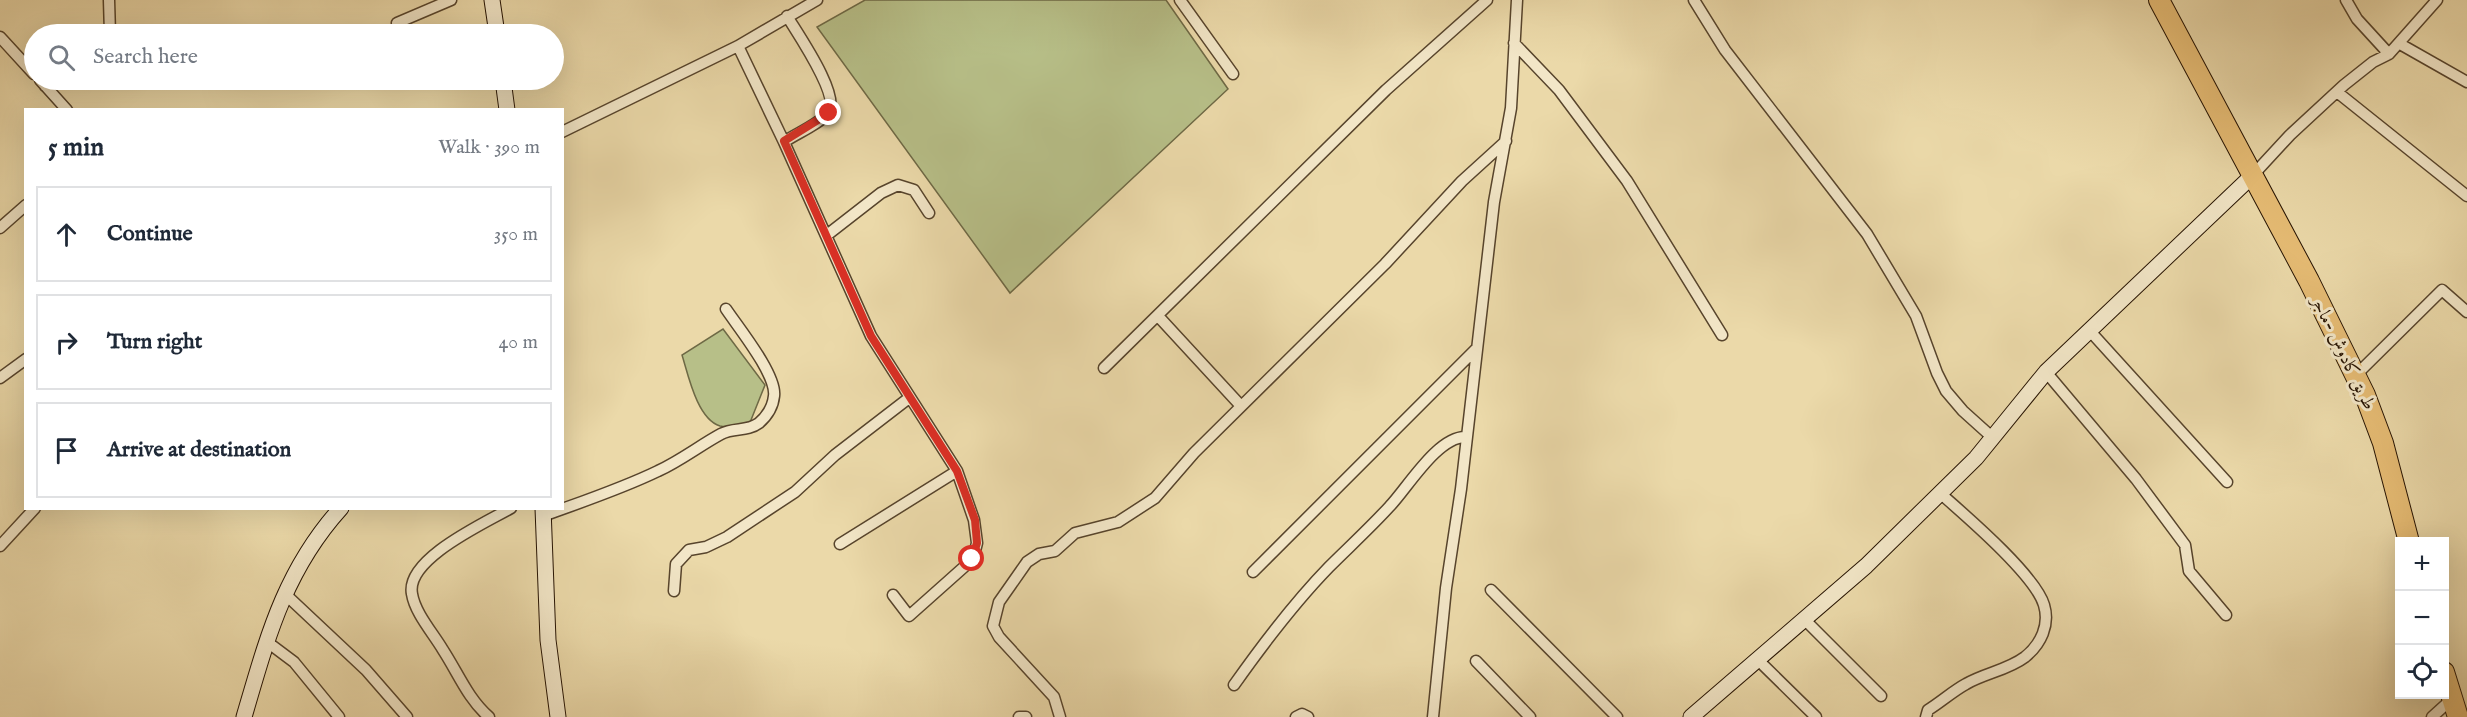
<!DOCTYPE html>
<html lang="en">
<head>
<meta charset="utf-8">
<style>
	:root { --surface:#fff; --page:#f2f2f3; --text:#1f2937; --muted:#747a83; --line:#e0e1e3 }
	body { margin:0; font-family:"IM FELL English",Amiri,serif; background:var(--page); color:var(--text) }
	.controls { position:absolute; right:18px; bottom:18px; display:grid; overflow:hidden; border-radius:0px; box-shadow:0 6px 24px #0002 }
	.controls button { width:54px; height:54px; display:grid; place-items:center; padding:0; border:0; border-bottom:2px solid var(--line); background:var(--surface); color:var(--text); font:30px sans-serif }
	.stop { position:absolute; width:18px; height:18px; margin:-14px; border:4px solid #d93025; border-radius:50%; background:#fff }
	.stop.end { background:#d93025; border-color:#fff; box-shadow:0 2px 6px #0008 }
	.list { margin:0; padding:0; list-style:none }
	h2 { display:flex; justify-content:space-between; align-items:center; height:78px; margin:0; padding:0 24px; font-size:26px }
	h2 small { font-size:20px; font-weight:400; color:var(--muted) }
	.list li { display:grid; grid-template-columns:39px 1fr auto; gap:18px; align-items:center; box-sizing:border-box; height:96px; margin:0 12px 12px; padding:0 12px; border:2px solid var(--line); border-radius:0px }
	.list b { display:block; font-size:22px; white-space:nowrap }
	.list em { font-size:20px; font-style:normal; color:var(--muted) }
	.icon { flex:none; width:33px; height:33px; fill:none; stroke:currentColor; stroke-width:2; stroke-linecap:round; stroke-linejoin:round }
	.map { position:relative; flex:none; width:2467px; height:717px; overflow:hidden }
	.search { position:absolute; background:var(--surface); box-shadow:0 6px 24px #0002; left:24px; top:24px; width:540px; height:66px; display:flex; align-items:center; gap:15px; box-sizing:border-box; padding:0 21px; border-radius:33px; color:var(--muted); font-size:22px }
	.panel { position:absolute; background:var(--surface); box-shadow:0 6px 24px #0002; left:24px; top:108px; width:540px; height:402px; border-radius:0px }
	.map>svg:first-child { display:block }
	.green { fill:#b7bf88; stroke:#6e6945; stroke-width:1.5 }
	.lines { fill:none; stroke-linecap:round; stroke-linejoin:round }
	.street-casing { stroke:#57442c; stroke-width:13 }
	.secondary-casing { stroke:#261302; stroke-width:17 }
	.highway-casing { stroke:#261302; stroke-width:22 }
	.street { stroke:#f2e6c7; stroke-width:10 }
	.secondary { stroke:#f2e6c7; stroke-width:15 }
	.highway { stroke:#e6bc74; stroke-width:20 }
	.route { stroke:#d93025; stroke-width:8 }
	.labels { text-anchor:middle; stroke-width:6; stroke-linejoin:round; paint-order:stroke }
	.street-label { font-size:18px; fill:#261302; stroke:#f2e6c7 }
</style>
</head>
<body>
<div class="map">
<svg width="2467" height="717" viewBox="0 0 2467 717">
	<rect width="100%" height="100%" fill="#ebd9a9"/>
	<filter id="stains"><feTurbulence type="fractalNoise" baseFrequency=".00333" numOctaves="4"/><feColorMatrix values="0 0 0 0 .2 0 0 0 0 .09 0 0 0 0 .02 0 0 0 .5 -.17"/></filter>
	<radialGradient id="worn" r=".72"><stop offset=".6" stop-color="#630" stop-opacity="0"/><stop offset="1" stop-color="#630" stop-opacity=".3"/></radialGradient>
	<path class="green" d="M 865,0 L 1166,0 L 1228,89 L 1010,293 L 817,27 Z
		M 723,329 L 765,385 L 749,425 C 741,425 728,428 720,426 C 697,419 688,374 682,355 Z"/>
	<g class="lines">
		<g class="street-casing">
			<path id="street" d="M 109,0 L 110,34
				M 1180,0 L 1233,74
				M 1694,0 L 1725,50 L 1867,234 L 1916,316 L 1937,373 L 1946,391 L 1963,411 L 1993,438
				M 2346,0 L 2357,19 L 2389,54
				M 397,23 L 451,0
				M 0,37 L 34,74
				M 1514,43 L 1559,90 L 1627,181 L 1722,335
				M 2400,44 L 2467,82
				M 738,46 L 784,142 L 871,336 L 957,471 L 974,520 L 977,543 L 973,559 L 909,616 L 893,595
				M 40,80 L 67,110
				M 45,86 L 66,80
				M 2337,92 L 2467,196
				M 562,132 L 738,46 L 817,0
				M 784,142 C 797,133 818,125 828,113 C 842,97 797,33 787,16
				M 2253,175 L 2290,135 L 2344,85 L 2373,62 L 2389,54 L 2437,0
				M 0,228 L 26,205
				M 827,235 L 881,193 L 898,185 L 914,190 L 929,213
				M 1158,316 L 1241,406
				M 2089,330 L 2227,482
				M 1104,368 L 1386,90 L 1487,0
				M 2046,372 L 2136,479 L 2185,545 L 2189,571 L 2226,615
				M 2356,375 L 2442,290 L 2467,312
				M 0,378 L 26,359
				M 543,516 C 581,502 621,489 658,471 C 680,461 699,446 721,434 C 734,427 747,432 759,423 C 767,416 773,406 774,396 C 777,375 738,327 726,309
				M 840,544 L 957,471
				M 0,546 L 35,508
				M 1253,572 L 1477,348
				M 1491,590 L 1617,717
				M 674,591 L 676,564 L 689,550 L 706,547 L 727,537 L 795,492 L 835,455 L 909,398
				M 284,593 L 366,670 L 407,717
				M 1803,618 L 1881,696
				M 266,641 L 294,662 L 339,717
				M 1757,659 L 1816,717
				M 1476,661 L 1530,717
				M 1234,685 C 1263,644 1294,603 1329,567 C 1349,547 1371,527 1390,506 C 1408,487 1438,436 1466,437
				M 489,717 C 468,699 458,673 443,650 C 433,633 415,613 412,594 C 405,559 485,523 511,508
				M 1019,717 L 1026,717
				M 1060,717 L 1054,697 L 999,637 L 993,626 L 999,602 L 1027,562 L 1039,554 L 1055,551 L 1075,533 L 1118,522 L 1155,498 L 1194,453 L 1385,264 L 1462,181 L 1506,141
				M 1296,717 L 1302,714 L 1308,717
				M 1433,717 L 1446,588 L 1461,489 L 1494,202 L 1511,108 L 1517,0
				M 1926,717 L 1928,710 C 1941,702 1953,691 1966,684 C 1985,673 2008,670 2025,657 C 2041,644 2050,625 2044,605 C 2035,575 1966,516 1941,494
				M 2432,717 L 2453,698"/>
		</g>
		<g class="secondary-casing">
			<path id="secondary" d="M 492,0 L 497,34
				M 503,80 L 507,110
				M 543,508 L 548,640 L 558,717
				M 244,717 C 267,639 284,571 341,508
				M 1691,717 L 1866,566 L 1976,458 L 2046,372 L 2253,175"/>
		</g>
		<g class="highway-casing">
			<path id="highway" d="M 2159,0 L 2309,281 L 2365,395 L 2383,443 L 2409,542
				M 2444,672 L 2458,717"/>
		</g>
		<use href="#street" class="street"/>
		<use href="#secondary" class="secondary"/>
		<use href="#highway" class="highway"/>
	</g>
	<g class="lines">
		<path class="route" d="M 829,113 L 784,141 L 871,336 L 957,471 L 975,520 L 977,543 L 972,559"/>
	</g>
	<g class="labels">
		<g class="street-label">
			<text transform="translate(2344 353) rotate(64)" y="6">طريق كادوش -ماجر</text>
		</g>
	</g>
	<rect width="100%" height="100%" filter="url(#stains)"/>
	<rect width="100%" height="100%" fill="url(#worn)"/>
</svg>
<div class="controls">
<button>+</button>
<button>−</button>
<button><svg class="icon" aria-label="locate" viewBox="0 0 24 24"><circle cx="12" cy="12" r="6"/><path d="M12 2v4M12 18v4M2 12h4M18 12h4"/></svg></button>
</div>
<div class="stop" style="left:972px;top:559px"></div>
<div class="stop end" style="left:829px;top:113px"></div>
<div class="search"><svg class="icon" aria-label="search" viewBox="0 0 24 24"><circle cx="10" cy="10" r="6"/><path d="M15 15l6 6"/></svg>Search here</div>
<section class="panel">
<h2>5 min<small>Walk · 390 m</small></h2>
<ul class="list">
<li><svg class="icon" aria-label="ahead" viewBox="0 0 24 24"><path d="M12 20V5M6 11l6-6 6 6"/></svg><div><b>Continue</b></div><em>350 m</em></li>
<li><svg class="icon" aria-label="right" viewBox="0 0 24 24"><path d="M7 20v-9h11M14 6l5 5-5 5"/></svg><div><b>Turn right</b></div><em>40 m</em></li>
<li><svg class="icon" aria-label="arrive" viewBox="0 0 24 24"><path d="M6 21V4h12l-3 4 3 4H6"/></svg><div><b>Arrive at destination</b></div></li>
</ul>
</section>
</div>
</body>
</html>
